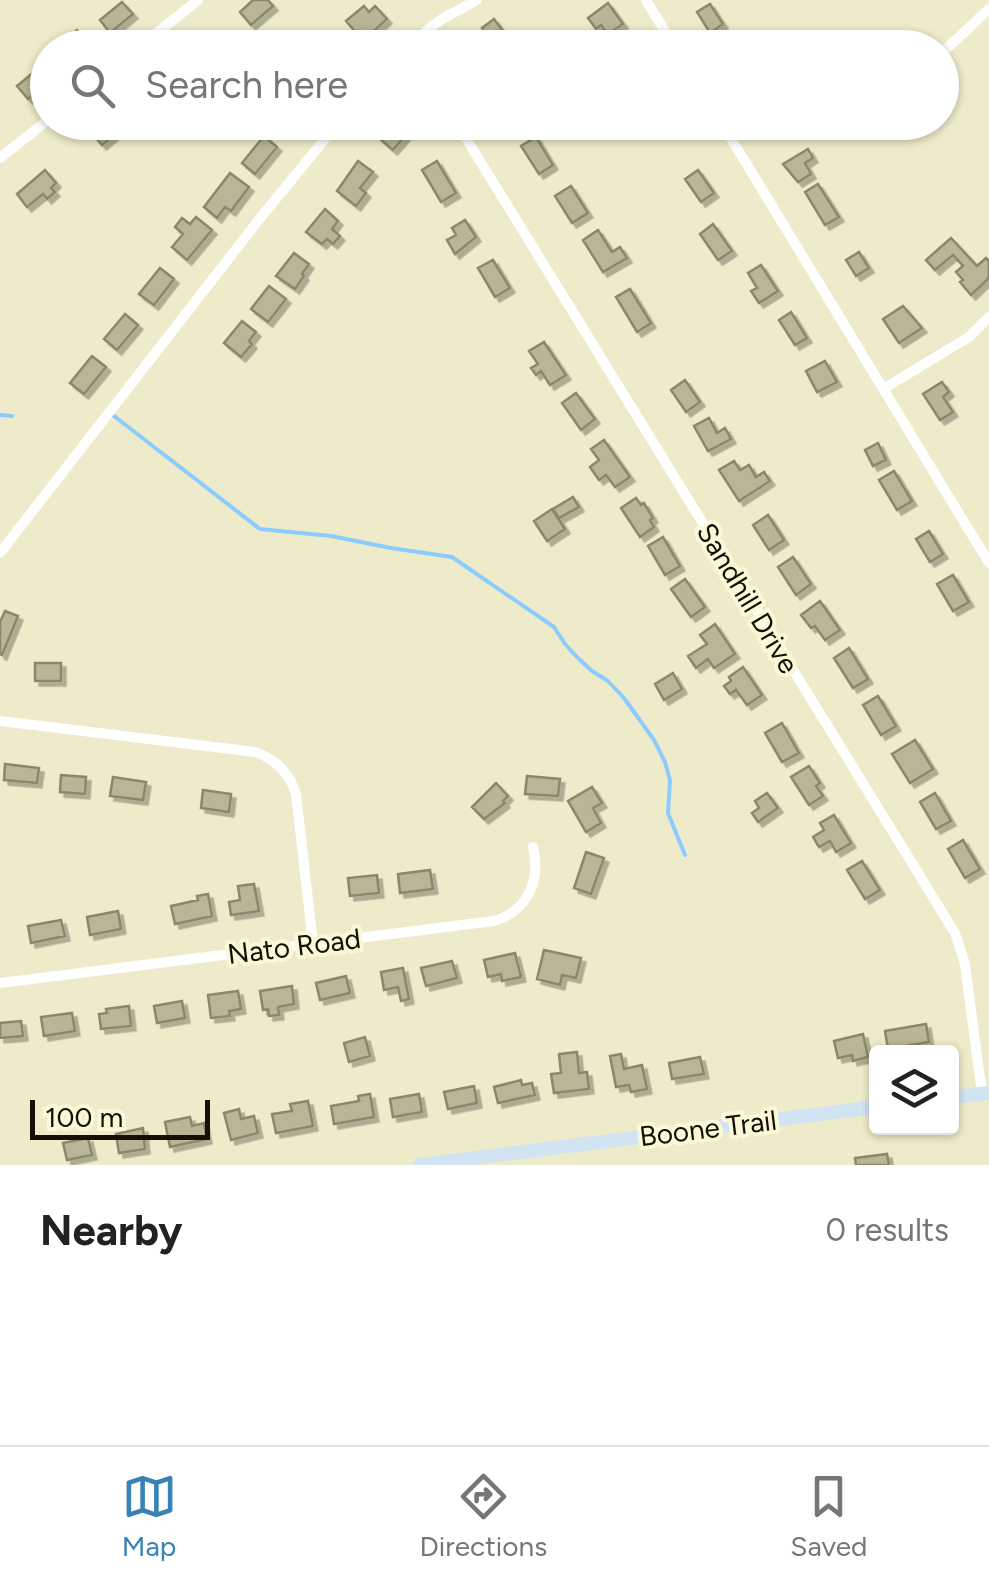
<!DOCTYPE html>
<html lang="en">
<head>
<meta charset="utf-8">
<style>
	:root { --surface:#fff; --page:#f2f2f2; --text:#222; --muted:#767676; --line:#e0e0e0; --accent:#3782b6 }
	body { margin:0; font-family:Figtree,sans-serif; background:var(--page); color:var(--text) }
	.controls { position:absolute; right:30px; bottom:30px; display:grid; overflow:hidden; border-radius:10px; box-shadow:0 2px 8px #0004 }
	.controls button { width:90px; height:90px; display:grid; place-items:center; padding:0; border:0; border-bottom:2px solid var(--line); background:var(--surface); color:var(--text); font:50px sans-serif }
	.scale { position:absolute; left:30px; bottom:25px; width:180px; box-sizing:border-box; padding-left:10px; border:5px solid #131106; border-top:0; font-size:28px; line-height:35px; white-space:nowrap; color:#131106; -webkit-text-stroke:8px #fbf8d7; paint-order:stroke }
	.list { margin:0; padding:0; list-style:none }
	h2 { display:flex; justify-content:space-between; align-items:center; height:130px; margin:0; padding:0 40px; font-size:42px }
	h2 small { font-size:32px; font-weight:400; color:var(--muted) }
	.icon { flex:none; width:55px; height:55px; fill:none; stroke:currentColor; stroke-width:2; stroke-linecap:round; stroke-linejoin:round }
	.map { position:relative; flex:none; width:989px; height:1165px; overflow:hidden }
	.search { position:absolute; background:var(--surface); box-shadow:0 2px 8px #0004; left:30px; right:30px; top:30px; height:110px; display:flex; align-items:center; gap:25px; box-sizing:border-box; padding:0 35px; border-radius:55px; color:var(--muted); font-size:38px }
	.sheet { height:280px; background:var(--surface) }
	nav { display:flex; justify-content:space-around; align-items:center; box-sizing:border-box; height:140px; border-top:2px solid var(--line); background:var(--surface); font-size:28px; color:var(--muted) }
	nav a { display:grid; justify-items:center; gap:5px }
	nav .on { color:var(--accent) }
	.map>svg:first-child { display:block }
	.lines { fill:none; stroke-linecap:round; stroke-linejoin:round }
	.stream { stroke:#8bccfe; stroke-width:4 }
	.building { fill:#b8b696; stroke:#8b886a; stroke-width:2.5; filter:url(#shadow) }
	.street { stroke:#fff; stroke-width:10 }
	.secondary { stroke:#d2e4f2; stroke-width:14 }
	.labels { text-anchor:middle; stroke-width:8; stroke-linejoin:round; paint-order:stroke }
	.street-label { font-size:28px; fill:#131106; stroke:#fbf8d7 }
</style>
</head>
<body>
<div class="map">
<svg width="989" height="1165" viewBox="0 0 989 1165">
	<defs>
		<filter id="shadow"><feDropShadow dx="4.5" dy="4.5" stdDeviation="0" flood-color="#0004"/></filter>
	</defs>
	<rect width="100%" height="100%" fill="#eeebca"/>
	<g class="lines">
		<path class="stream" d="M 0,415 L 12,416
			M 114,416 L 260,529 L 331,536 L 391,548 L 452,557 L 554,627 L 565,644 L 578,658 L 592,671 L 608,681 L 624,698 L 654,740 L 665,762 L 670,780 L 668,813 L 685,855"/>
	</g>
	<path class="building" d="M 253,0 L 268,0 L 273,6 L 251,25 L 240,12 Z
		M 122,2 L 133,14 L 110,33 L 100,20 Z
		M 608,3 L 623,24 L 608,34 L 601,25 L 596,29 L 588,18 Z
		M 710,4 L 723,24 L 710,33 L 697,12 Z
		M 364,6 L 369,12 L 375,6 L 387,19 L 363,41 L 346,21 Z
		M 494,19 L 503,31 L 498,35 L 504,43 L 497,48 L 482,28 Z
		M 77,30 L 92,47 L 92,48 L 65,48 L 66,46 L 63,42 Z
		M 39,68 L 48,77 L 48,82 L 28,99 L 17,86 Z
		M 103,122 L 119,122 L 123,127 L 102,145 L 91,132 Z
		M 392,122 L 417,122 L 393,150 L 379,138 Z
		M 264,136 L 277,147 L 255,174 L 242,163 Z
		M 536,137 L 553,165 L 539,174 L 521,146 Z
		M 808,149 L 813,158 L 805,163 L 811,174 L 798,182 L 783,164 Z
		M 358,161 L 373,172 L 360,188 L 366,193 L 356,206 L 337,191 Z
		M 437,161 L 456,193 L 441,202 L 422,170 Z
		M 45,170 L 56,183 L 51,188 L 55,192 L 47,199 L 43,194 L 27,207 L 17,194 Z
		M 698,170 L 714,193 L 701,202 L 685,179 Z
		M 230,173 L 249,187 L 231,211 L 225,207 L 217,218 L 204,207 Z
		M 818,184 L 839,217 L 825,225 L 805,192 Z
		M 571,186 L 588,213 L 572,223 L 555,196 Z
		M 325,209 L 338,221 L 332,229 L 340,236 L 333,244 L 327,239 L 322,244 L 306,232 Z
		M 196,217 L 212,230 L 187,260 L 172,247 L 183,234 L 175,227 L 182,218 L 190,224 Z
		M 465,220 L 476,237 L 455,254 L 447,240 L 456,235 L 452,228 Z
		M 713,224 L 732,251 L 718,260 L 700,234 Z
		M 598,230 L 612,252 L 620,247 L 627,258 L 603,272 L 583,240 Z
		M 951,238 L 977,266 L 986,258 L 989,261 L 989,276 L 987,280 L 971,295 L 960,282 L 963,280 L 956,272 L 963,266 L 953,255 L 935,270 L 926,260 Z
		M 859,252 L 869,268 L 856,276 L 846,260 Z
		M 294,253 L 309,264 L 302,274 L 304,276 L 295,289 L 276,276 Z
		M 493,260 L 510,288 L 495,297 L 478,268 Z
		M 761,265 L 778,291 L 759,303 L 751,291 L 757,288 L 748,273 Z
		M 160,268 L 174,279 L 154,305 L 139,294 Z
		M 269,286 L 286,299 L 268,322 L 251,309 Z
		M 630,289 L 651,323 L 637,332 L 616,297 Z
		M 903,306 L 922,328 L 899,343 L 883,319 Z
		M 791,312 L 807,338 L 795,345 L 779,320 Z
		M 125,314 L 138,325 L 117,350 L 104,339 Z
		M 242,321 L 256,332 L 249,341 L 252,344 L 241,357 L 224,343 Z
		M 544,342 L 566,375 L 550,385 L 541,371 L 536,375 L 531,368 L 538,364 L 529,351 Z
		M 92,356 L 106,367 L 84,394 L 70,383 Z
		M 825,361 L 837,382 L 817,392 L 806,371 Z
		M 685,380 L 700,402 L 686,412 L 671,390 Z
		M 942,382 L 949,392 L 943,397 L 953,412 L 940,420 L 923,394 Z
		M 576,393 L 595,419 L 581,430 L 562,403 Z
		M 709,418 L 717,433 L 725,428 L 731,439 L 708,451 L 694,426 Z
		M 604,440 L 630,477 L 615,487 L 606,475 L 599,480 L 590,467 L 599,460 L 591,449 Z
		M 878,443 L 886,460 L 873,466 L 865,450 Z
		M 734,461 L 740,470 L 749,465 L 756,477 L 764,472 L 770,481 L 739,501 L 719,470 Z
		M 894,471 L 912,501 L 897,510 L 879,480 Z
		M 573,497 L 579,507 L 559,518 L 553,509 Z
		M 636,498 L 641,505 L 644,503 L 653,518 L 650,520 L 654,527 L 640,537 L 621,508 Z
		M 552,509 L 565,529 L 547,541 L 534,521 Z
		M 768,515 L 784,540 L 769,550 L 753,525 Z
		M 929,531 L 943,554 L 930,562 L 916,539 Z
		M 663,537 L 680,566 L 665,575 L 648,546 Z
		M 793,557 L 811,584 L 796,595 L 778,567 Z
		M 953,575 L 969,602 L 953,611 L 937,584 Z
		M 685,579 L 705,607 L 691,617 L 671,589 Z
		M 820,601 L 840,630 L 825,640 L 815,626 L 811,628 L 801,615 Z
		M 5,611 L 18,616 L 2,655 L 0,654 L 0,622 Z
		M 715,624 L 735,654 L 714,668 L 708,659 L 696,668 L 688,656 L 707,644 L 700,635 Z
		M 849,648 L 868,679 L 853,688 L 834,658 Z
		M 35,663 L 61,663 L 61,681 L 35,681 Z
		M 743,667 L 762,695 L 747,705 L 736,690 L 730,694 L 724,686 L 731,681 L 729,677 Z
		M 673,673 L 682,689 L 664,700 L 655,684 Z
		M 878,696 L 896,726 L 881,735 L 863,705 Z
		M 782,723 L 799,753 L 782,762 L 765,733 Z
		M 915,740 L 933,769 L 910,783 L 892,754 Z
		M 5,764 L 39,768 L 37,783 L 4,780 Z
		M 809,766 L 820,783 L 816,786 L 823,796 L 809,805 L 791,777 Z
		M 61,775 L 86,777 L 85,794 L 60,792 Z
		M 527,776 L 560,779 L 558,796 L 525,794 Z
		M 113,777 L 146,782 L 143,800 L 110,796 Z
		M 496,783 L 508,796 L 503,801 L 505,803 L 484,819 L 472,807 Z
		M 592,787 L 602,803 L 593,808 L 601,823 L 586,832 L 568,801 Z
		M 203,790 L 231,794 L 229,812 L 201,808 Z
		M 767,793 L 778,808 L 758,822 L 752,813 L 759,808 L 755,801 Z
		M 935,793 L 951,821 L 936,829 L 920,802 Z
		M 834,815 L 851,843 L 836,852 L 830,841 L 819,847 L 813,837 L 824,830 L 820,823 Z
		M 963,840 L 980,869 L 965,878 L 948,849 Z
		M 586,852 L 604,858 L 591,894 L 574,888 Z
		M 862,861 L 880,890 L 865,899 L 847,870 Z
		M 430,870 L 433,889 L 400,893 L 398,874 Z
		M 377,875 L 379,893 L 350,896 L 348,878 Z
		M 254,884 L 259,911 L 231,915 L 229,902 L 240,900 L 238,886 Z
		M 208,894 L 212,916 L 175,924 L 171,906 L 198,900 L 197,896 Z
		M 118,911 L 121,929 L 90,935 L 87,917 Z
		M 61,920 L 65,936 L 31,943 L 28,926 Z
		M 544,950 L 581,958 L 576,978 L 562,975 L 560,985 L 537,979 Z
		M 515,953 L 521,977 L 502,981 L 501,974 L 488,977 L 484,960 Z
		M 452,961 L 457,978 L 426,986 L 421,968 Z
		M 403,968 L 409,999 L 401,1001 L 398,987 L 384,990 L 381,972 Z
		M 346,976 L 350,993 L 320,1000 L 316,983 Z
		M 292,986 L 294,1004 L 278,1007 L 279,1015 L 269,1016 L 268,1009 L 263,1010 L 260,991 Z
		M 238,991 L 241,1009 L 229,1011 L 230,1016 L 211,1018 L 208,995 Z
		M 182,1001 L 185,1018 L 157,1023 L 154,1006 Z
		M 129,1006 L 131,1026 L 101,1029 L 99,1014 L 107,1013 L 106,1009 Z
		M 72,1013 L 75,1031 L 44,1036 L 41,1017 Z
		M 21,1021 L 23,1036 L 0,1038 L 0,1023 Z
		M 926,1024 L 929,1042 L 888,1049 L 885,1031 Z
		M 863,1034 L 868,1057 L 853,1061 L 852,1055 L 838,1058 L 834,1041 Z
		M 365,1037 L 370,1056 L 349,1062 L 344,1043 Z
		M 577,1052 L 579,1073 L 587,1072 L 589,1089 L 554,1093 L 551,1074 L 561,1073 L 559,1054 Z
		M 621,1054 L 624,1069 L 642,1065 L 647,1089 L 631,1092 L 629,1085 L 616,1087 L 610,1056 Z
		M 700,1057 L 704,1074 L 672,1079 L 669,1063 Z
		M 521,1080 L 522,1085 L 532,1083 L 535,1095 L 498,1103 L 494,1087 Z
		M 474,1086 L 477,1103 L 448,1109 L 444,1092 Z
		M 370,1094 L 374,1117 L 334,1124 L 331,1106 L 359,1101 L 358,1096 Z
		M 419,1094 L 422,1112 L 393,1117 L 390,1099 Z
		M 308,1101 L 313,1126 L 276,1133 L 272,1114 L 292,1111 L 290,1104 Z
		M 239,1109 L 241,1119 L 254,1116 L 258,1133 L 231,1140 L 224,1113 Z
		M 190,1117 L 192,1126 L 204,1123 L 207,1139 L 170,1147 L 165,1122 Z
		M 143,1128 L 145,1149 L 119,1153 L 116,1134 Z
		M 88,1138 L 92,1155 L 67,1160 L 63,1143 Z
		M 887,1154 L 889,1165 L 856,1165 L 855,1158 Z"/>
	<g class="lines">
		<path class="street" d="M 646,0 L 675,48
			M 138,48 L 198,0
			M 403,48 L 442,19 L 477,0
			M 942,53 L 989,9
			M 456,122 L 955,933 L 965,964 L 982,1094
			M 721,122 L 989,563
			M 861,127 L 866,122
			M 0,158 L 48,120
			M 883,389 L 969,337 L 989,317
			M 0,553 L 261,217 L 339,122
			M 0,721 L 256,752 C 277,761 289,772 296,794 L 313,944
			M 0,983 L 494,921 C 528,911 541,880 533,847"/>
		<path class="secondary" d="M 952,1097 L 989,1093
			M 420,1165 L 876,1107"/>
	</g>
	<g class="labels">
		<g class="street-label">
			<text transform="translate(748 598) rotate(59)" y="10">Sandhill Drive</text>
			<text transform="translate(294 946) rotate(-7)" y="10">Nato Road</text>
			<text transform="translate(708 1128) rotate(-7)" y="10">Boone Trail</text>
		</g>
	</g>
</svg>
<div class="controls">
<button><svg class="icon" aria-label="layers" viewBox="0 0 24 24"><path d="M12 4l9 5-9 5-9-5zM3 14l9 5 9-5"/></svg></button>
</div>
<div class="scale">100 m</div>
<div class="search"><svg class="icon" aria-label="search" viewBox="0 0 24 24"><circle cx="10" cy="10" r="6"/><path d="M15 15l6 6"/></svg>Search here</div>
</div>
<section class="sheet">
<h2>Nearby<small>0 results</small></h2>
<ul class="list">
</ul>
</section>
<nav>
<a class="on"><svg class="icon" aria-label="map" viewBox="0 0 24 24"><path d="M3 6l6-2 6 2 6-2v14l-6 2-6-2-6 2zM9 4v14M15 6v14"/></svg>Map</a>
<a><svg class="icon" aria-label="directions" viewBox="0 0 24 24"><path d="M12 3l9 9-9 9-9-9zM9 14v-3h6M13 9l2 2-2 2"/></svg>Directions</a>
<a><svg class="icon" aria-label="saved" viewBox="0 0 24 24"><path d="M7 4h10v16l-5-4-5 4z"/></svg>Saved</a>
</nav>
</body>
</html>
